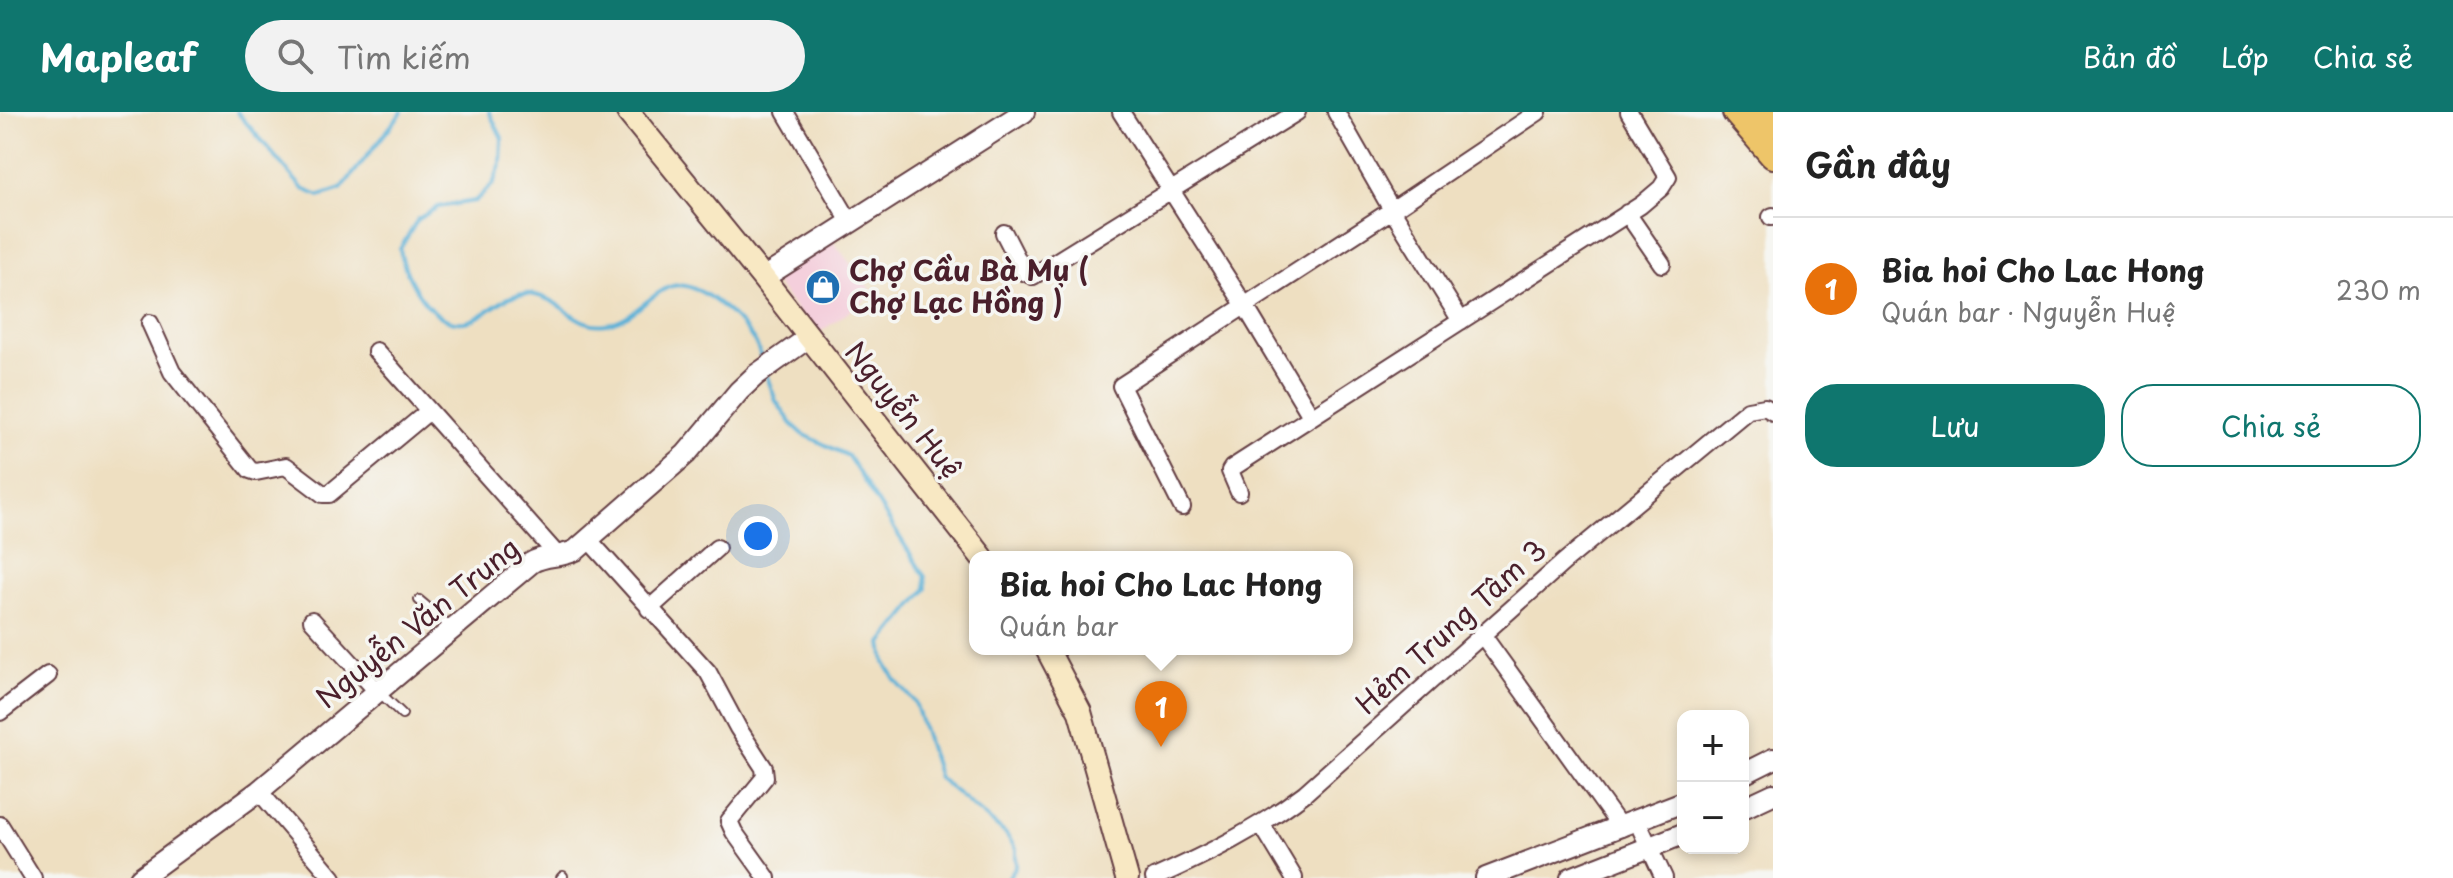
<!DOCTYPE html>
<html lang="vi">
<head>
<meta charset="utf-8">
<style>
	:root { --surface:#fff; --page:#f2f2f2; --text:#222; --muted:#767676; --line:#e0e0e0; --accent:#0f766e }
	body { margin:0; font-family:"Playpen Sans",sans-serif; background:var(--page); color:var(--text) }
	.controls { position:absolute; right:24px; bottom:24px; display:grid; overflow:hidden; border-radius:16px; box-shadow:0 4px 12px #0003 }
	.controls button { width:72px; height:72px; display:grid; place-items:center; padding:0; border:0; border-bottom:2px solid var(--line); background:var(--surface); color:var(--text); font:40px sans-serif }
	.you { position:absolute; left:758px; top:424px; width:28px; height:28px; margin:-20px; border:6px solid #fff; border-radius:50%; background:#1a73e8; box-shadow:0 0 0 12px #1a73e833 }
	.badge { display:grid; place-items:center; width:52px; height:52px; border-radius:50%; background:var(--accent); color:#fff; font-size:26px; font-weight:700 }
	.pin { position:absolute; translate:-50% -66px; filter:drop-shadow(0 2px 4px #0008) }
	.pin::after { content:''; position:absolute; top:42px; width:28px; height:24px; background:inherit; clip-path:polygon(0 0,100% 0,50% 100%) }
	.popup { position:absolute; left:969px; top:439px; width:384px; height:104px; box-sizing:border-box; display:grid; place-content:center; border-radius:16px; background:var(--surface); filter:drop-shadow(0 2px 6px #0005); font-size:26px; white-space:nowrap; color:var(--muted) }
	.popup b { font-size:30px; color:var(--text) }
	.popup::after { content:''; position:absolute; left:50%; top:100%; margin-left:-16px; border:16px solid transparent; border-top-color:var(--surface) }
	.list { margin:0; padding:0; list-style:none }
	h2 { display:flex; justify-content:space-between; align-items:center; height:104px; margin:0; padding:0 32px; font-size:34px }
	h2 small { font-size:26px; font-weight:400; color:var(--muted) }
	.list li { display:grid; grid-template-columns:52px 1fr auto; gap:24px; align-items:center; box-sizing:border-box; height:144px; padding:0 32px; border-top:2px solid var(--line) }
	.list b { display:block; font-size:30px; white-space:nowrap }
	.list p { margin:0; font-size:26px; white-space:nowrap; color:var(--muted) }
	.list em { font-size:26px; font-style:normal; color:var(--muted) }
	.actions { display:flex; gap:16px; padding:24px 32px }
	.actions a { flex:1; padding:18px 0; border:2px solid var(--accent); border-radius:32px; text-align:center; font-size:28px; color:var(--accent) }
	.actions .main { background:var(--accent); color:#fff }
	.icon { flex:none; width:44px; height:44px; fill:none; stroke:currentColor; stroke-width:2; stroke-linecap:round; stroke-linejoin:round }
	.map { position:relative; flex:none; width:1773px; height:766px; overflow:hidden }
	header { display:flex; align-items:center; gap:48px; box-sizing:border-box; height:112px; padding:0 40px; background:var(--accent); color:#fff }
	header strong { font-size:38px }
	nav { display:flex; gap:44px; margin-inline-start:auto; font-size:28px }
	.search { width:560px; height:72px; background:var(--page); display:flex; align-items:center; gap:20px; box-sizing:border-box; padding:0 28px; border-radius:44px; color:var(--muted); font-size:30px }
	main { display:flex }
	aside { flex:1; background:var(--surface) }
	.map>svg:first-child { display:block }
	.built { fill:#f4cfdc }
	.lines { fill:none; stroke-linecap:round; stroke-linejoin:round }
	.stream { stroke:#5bb1d7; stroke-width:4 }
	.service-casing { stroke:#633c42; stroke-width:12 }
	.minor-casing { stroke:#633c42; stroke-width:20 }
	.tertiary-casing { stroke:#633c42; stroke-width:24 }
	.secondary-casing { stroke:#633c42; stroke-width:26 }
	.primary-casing { stroke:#633c42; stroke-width:30 }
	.service { stroke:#fff; stroke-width:8 }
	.minor { stroke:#fff; stroke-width:16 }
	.tertiary { stroke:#fff; stroke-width:20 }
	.secondary { stroke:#f8e8c3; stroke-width:22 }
	.primary { stroke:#eec569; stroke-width:26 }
	.labels { text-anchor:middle; stroke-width:7; stroke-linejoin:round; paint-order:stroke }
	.poi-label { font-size:28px; font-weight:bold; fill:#4a1f2b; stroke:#f6f6f2; text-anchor:start }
	.street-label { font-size:28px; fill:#4a1f2b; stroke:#f6f6f2 }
</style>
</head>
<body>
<header>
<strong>Mapleaf</strong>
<div class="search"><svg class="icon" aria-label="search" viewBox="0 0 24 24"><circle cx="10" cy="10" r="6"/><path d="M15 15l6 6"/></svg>Tìm kiếm</div>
<nav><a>Bản đồ</a><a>Lớp</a><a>Chia sẻ</a></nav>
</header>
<main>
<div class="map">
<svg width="1773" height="766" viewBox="0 0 1773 766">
	<rect width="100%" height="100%" fill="#f6f6f2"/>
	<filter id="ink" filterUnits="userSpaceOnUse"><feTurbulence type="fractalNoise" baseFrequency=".0125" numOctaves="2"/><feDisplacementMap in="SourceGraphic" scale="16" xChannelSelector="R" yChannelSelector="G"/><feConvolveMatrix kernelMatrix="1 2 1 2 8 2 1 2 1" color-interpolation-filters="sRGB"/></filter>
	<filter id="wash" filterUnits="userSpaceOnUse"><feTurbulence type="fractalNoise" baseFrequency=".006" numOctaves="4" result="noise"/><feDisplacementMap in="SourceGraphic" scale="32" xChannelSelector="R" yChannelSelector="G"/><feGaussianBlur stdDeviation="1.8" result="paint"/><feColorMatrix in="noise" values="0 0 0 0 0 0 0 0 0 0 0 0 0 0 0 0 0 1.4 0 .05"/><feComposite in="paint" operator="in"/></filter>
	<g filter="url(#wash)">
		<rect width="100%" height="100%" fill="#eedfc1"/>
		<path class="built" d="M 832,128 L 874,182 L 816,223 L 772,167 Z"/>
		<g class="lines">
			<path class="stream" d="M 237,0 L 303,77 L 320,84 L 341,77 L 402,0
				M 489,0 L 502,26 L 501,51 L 493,72 L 475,89 L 438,95 L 418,107 L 400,137 C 404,165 433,219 469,209 C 491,203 506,176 535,183 C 563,188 576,217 606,212 C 633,208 646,185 669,175 C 697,164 743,210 756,232 C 759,237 760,244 762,250
				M 766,262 L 776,289 L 792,312 L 803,322 L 848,344 L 925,465 L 926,477 L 882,531 L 885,551 L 896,569 L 915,590 L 939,666 L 1006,722 L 1016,737 L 1016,754 L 1008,766"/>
		</g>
	</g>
	<g filter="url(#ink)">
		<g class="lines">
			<g class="service-casing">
				<path id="service" d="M 419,488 L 452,516
					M 378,579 L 402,602
					M 561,766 L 563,764"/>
			</g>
			<g class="minor-casing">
				<path id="minor" d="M 785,0 L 850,110
					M 1121,0 L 1245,194 L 1311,304
					M 1336,0 L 1392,98 L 1461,209
					M 1627,101 L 1662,152
					M 1771,105 L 1773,104
					M 1004,121 L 1024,160 L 1033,164 L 1297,0
					M 150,211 L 172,260 L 250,358 L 256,360 L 286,354 L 323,382 L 329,382 L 429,299
					M 376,239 L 559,445
					M 1239,380 L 1230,359 L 1232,356 L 1641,93 L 1661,76 L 1668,65 L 1629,0
					M 1182,395 L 1121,274 L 1392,98 L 1538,0
					M 588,427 L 708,560 L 738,616 L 764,656 L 765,665 L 729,709 L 734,720 L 767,766
					M 649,497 L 717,436
					M 312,508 L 377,579
					M 1481,521 L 1621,716
					M 0,600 L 48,563
					M 259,679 L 333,766
					M 1637,709 L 1664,766
					M 0,713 L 33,766
					M 1262,713 L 1294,766
					M 1154,766 C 1208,742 1258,717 1305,681 L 1564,450 L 1748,298 L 1765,295 L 1773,300"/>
			</g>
			<g class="tertiary-casing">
				<path id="tertiary" d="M 763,166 L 1024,0
					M 1743,662 L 1773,647
					M 1743,696 L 1773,682
					M 140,766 L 259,679 L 531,451 C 545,442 561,446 576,438 L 686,342 L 739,279 L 756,263 L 808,226
					M 1486,766 L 1683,690
					M 1571,766 L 1683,722"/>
			</g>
			<g class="secondary-casing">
				<path id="secondary" d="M 628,0 L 763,166 L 982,445
					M 1047,537 L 1080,600 L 1127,766"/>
			</g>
			<g class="primary-casing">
				<path id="primary" d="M 1736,0 L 1773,43
					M 1763,0 L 1773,12"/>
			</g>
			<use href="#service" class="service"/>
			<use href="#minor" class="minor"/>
			<use href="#tertiary" class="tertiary"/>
			<use href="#secondary" class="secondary"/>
			<use href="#primary" class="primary"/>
		</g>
	</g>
	<defs>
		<g id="shop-disc" transform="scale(1.8)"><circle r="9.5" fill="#1f6fb2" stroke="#f6f6f2"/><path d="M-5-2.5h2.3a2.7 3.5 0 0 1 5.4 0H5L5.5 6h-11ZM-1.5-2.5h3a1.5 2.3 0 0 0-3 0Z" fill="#fff"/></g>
	</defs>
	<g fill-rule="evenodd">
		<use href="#shop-disc" x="823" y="175"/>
	</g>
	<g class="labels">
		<g class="poi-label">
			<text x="849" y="169">Chợ Cầu Bà Mụ (<tspan x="849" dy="32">Chợ Lạc Hồng )</tspan></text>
		</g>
		<g class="street-label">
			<text transform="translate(903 298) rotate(51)" y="10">Nguyễn Huệ</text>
			<text transform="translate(418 511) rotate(-39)" y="10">Nguyễn Văn Trung</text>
			<text transform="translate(1451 515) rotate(-42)" y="10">Hẻm Trung Tâm 3</text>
		</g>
	</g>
</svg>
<div class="controls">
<button>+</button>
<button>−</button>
</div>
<div class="you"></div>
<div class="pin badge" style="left:1161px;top:635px;background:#e8710a">1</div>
<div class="popup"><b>Bia hoi Cho Lac Hong</b>Quán bar</div>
</div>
<aside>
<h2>Gần đây<small></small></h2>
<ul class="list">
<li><span class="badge" style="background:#e8710a">1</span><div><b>Bia hoi Cho Lac Hong</b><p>Quán bar · Nguyễn Huệ</p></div><em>230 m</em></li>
</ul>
<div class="actions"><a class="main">Lưu</a><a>Chia sẻ</a></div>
</aside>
</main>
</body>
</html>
